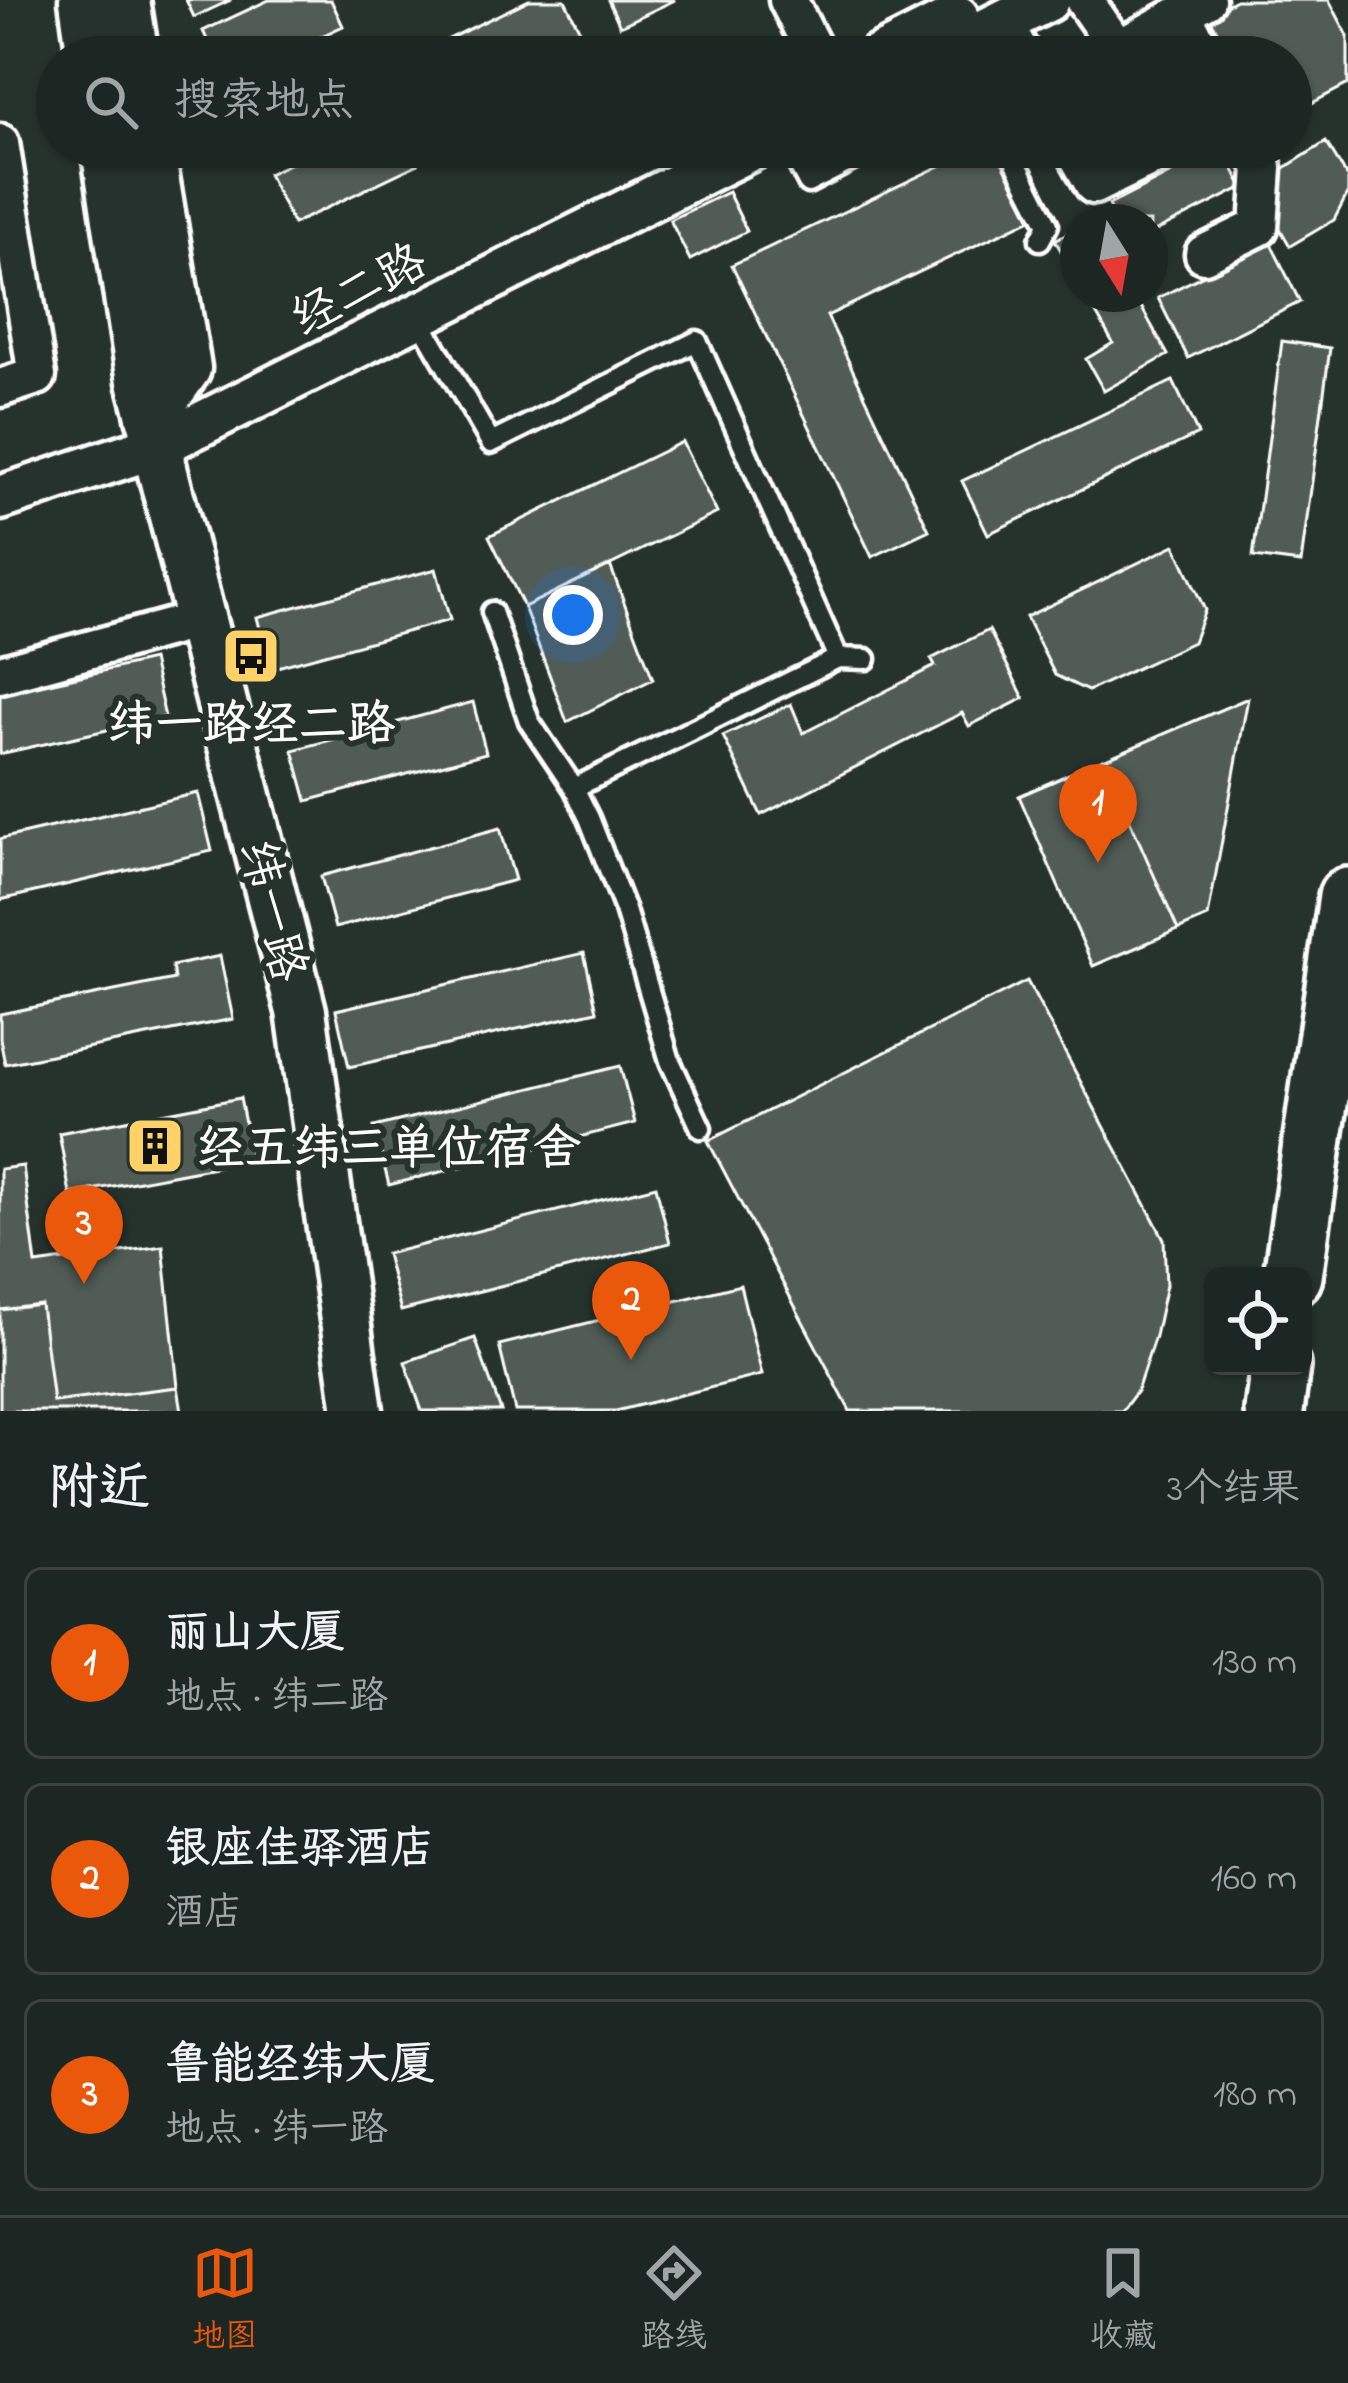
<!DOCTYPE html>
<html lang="zh">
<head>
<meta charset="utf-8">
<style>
	:root { --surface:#1c2622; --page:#252e2a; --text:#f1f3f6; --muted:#a0a5a5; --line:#3a4340; --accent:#ea580c }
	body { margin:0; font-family:"Indie Flower","LXGW WenKai TC",sans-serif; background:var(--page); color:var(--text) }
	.controls { position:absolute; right:36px; bottom:36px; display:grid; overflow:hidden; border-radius:18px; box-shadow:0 3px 9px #0004 }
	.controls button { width:108px; height:108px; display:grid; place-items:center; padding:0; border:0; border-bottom:3px solid var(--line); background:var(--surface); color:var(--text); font:60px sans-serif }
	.compass { position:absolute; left:1060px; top:204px; width:108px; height:108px; border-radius:50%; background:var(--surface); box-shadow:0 3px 9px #0004; rotate:169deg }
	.you { position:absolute; left:573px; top:615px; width:42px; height:42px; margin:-30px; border:9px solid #fff; border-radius:50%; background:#1a73e8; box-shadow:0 0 0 18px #1a73e833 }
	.badge { display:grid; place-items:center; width:78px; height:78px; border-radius:50%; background:var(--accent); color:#fff; font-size:39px; font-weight:700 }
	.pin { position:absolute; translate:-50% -99px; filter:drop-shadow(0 3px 6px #0008) }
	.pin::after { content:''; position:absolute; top:63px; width:42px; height:36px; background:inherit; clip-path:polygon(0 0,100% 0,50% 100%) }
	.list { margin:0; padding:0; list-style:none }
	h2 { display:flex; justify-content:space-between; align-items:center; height:156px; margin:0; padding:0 48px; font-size:51px }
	h2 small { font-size:39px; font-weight:400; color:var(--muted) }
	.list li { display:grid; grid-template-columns:78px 1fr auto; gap:36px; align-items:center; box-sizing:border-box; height:192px; margin:0 24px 24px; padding:0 24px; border:3px solid var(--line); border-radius:18px }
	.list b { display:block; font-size:45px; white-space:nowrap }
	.list p { margin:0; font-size:39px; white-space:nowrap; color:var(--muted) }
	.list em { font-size:39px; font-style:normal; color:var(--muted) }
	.icon { flex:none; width:66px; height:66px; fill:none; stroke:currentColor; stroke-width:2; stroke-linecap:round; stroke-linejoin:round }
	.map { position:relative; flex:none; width:1348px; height:1411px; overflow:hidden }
	.search { position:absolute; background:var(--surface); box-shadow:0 3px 9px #0004; left:36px; right:36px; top:36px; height:132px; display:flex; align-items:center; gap:30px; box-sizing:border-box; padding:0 42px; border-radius:66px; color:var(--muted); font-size:45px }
	.sheet { height:804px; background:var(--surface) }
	nav { display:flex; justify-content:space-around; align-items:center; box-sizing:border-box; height:168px; border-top:3px solid var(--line); background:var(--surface); font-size:33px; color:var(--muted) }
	nav a { display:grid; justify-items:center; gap:6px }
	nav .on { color:var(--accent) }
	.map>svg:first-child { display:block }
	.building { fill:#515c57; stroke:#fff; stroke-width:3 }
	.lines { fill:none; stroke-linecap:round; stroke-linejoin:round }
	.service-casing { stroke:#fff; stroke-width:27 }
	.minor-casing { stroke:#fff; stroke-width:45 }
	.tertiary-casing { stroke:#fff; stroke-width:51 }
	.secondary-casing { stroke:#fff; stroke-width:57 }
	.trunk-casing { stroke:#fff; stroke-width:66 }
	.service { stroke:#26332d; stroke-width:18 }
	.minor { stroke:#26332d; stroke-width:36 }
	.tertiary { stroke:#26332d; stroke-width:42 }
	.secondary { stroke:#26332d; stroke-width:48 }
	.trunk { stroke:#26332d; stroke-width:57 }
	.labels { text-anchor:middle; stroke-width:12; stroke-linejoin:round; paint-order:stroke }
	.street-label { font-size:48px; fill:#fff; stroke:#26332d }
	.poi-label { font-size:48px; font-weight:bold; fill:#fff; stroke:#26332d }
</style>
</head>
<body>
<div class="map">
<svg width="1348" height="1411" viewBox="0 0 1348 1411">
	<rect width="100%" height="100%" fill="#26332d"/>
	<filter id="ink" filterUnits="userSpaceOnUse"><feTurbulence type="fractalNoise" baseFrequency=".00833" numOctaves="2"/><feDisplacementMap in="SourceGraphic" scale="24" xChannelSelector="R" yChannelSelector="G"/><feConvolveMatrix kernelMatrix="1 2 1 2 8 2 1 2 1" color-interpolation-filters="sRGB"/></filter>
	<g filter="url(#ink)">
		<path class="building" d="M 186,0 L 231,0 L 194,17 Z
			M 269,0 L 331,0 L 343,26 L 276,57 L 215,57 L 203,31 Z
			M 529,0 L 565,0 L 593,57 L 427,57 L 424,51 Z
			M 608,0 L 675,0 L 620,26 Z
			M 1236,0 L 1329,0 L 1348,36 L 1348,84 L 1291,114 L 1291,57 L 1231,57 L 1208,14 Z
			M 1326,142 L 1348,178 L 1348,193 L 1334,220 L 1290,246 L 1271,213 L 1275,174 Z
			M 325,147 L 410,147 L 418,164 L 293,224 L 268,174 Z
			M 980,147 L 997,147 L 1031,219 L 827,316 L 929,530 L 872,557 L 732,265 Z
			M 1222,147 L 1243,187 L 1150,234 L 1150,222 L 1117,222 L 1109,205 Z
			M 728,192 L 747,231 L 690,260 L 670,220 Z
			M 1078,227 L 1078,281 L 1055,240 Z
			M 1270,242 L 1300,302 L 1188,358 L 1158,298 Z
			M 1085,294 L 1134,294 L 1168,355 L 1104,391 L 1086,359 L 1113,343 Z
			M 1282,341 L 1330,348 L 1301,563 L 1253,557 Z
			M 1173,381 L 1198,434 L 988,534 L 962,481 Z
			M 682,442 L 717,513 L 524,607 L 489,536 Z
			M 1175,545 L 1205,610 L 1193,642 L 1088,691 L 1055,675 L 1026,617 Z
			M 610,565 L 653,679 L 567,722 L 524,607 Z
			M 436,569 L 450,620 L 270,669 L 257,617 Z
			M 989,630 L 1024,698 L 969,726 L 962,713 L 761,815 L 723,736 L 791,704 L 803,733 L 935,666 L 931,659 Z
			M 152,660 L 165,717 L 0,754 L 0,694 Z
			M 1248,698 L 1208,917 L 1093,966 L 1019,796 Z
			M 473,702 L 486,753 L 307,801 L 293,750 Z
			M 1103,759 L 1178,930 L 1093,966 L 1019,796 Z
			M 198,793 L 212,851 L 0,900 L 0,839 Z
			M 500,828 L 515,880 L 335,928 L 321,876 Z
			M 584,953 L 597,1011 L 349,1067 L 336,1010 Z
			M 220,956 L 233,1019 L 5,1064 L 0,1039 L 0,1014 L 174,979 L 172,966 Z
			M 1027,981 L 1164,1239 L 1166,1285 L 1155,1336 L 1137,1391 L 1122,1411 L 850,1411 L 708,1141 Z
			M 620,1066 L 635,1123 L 389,1185 L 374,1127 Z
			M 240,1098 L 252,1160 L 70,1194 L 59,1133 Z
			M 23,1166 L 36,1264 L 163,1246 L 178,1387 L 53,1402 L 41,1305 L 0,1310 L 0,1169 Z
			M 656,1186 L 670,1243 L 401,1311 L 386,1254 Z
			M 740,1285 L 762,1375 L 616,1411 L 515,1411 L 499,1345 Z
			M 41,1305 L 53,1402 L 178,1387 L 182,1411 L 0,1411 L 0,1310 Z
			M 475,1338 L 501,1411 L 422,1411 L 405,1362 Z"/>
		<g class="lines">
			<g class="service-casing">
				<path id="service" d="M 789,147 L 808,183 L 878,147
					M 1008,147 L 1048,225 L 1040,240
					M 417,315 L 491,443 L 697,341 L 838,658 L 866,659
					M 492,612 L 529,721 L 574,788 L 838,658
					M 574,788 L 589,818 L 625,910 L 670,1061 L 701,1128"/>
			</g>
			<g class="minor-casing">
				<path id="minor" d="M 788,0 L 817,57
					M 1084,0 L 1118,49 L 1206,0
					M 1182,13 L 1205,57
					M 1003,22 L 1023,57
					M 0,143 L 37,376 L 0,388
					M 1073,147 L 1094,185 L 1164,151
					M 1204,254 L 1259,227 L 1263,168 L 1252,147
					M 0,674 L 202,619"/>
			</g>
			<g class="tertiary-casing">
				<path id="tertiary" d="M 878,57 L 957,17
					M 933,57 L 1047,0
					M 0,498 L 159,445 L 754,147"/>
			</g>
			<g class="secondary-casing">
				<path id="secondary" d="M 84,0 L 92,57
					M 125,0 L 134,57
					M 106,147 L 142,381 L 159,445 L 161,465 L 301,1011 L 358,1411
					M 149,147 L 186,368 L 151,417"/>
			</g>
			<g class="trunk-casing">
				<path id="trunk" d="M 1293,1276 L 1348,897
					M 1274,1411 L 1280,1366"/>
			</g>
			<use href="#service" class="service"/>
			<use href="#minor" class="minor"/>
			<use href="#tertiary" class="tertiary"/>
			<use href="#secondary" class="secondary"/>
			<use href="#trunk" class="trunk"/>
		</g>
	</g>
	<defs>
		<g id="bus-square" transform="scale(3)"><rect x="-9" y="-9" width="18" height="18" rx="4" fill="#ffd166" stroke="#26332d"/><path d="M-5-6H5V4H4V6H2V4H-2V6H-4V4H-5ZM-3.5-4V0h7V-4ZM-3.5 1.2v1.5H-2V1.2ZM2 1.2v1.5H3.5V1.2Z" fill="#111"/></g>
		<g id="building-square" transform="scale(3)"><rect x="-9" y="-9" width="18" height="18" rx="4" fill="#ffd166" stroke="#26332d"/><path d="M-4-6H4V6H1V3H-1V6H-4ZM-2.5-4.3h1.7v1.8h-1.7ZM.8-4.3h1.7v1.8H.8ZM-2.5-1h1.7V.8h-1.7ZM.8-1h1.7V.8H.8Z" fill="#111"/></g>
	</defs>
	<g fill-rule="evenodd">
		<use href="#bus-square" x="251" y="656"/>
		<use href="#building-square" x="155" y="1146"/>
	</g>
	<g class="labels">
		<g class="street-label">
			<text transform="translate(358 288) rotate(-27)" y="17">经二路</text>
			<text transform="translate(275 910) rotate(76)" y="17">纬一路</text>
		</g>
		<g class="poi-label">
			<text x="251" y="739">纬一路经二路</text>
			<text x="197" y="1163" text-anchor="start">经五纬三单位宿舍</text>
		</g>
	</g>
</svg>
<div class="controls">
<button><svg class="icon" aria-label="locate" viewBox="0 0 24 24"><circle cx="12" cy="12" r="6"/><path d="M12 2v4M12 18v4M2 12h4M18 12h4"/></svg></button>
</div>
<svg class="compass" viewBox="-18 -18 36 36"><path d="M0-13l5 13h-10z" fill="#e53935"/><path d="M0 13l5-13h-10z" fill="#a0a5a5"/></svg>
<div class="you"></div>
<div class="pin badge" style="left:1098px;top:863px">1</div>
<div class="pin badge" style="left:631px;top:1360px">2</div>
<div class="pin badge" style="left:84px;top:1284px">3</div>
<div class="search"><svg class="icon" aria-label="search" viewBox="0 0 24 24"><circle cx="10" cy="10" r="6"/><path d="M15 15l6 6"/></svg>搜索地点</div>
</div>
<section class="sheet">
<h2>附近<small>3个结果</small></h2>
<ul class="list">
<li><span class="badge">1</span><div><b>丽山大厦</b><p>地点 · 纬二路</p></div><em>130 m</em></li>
<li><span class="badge">2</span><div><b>银座佳驿酒店</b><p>酒店</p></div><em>160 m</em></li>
<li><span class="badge">3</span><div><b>鲁能经纬大厦</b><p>地点 · 纬一路</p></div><em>180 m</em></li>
</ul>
</section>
<nav>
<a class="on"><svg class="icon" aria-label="map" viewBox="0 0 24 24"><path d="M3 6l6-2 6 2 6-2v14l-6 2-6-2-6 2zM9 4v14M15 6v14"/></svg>地图</a>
<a><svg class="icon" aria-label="directions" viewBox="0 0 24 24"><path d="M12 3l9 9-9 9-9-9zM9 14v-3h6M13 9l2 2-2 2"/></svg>路线</a>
<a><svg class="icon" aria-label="saved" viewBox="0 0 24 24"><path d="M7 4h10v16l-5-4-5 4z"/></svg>收藏</a>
</nav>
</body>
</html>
